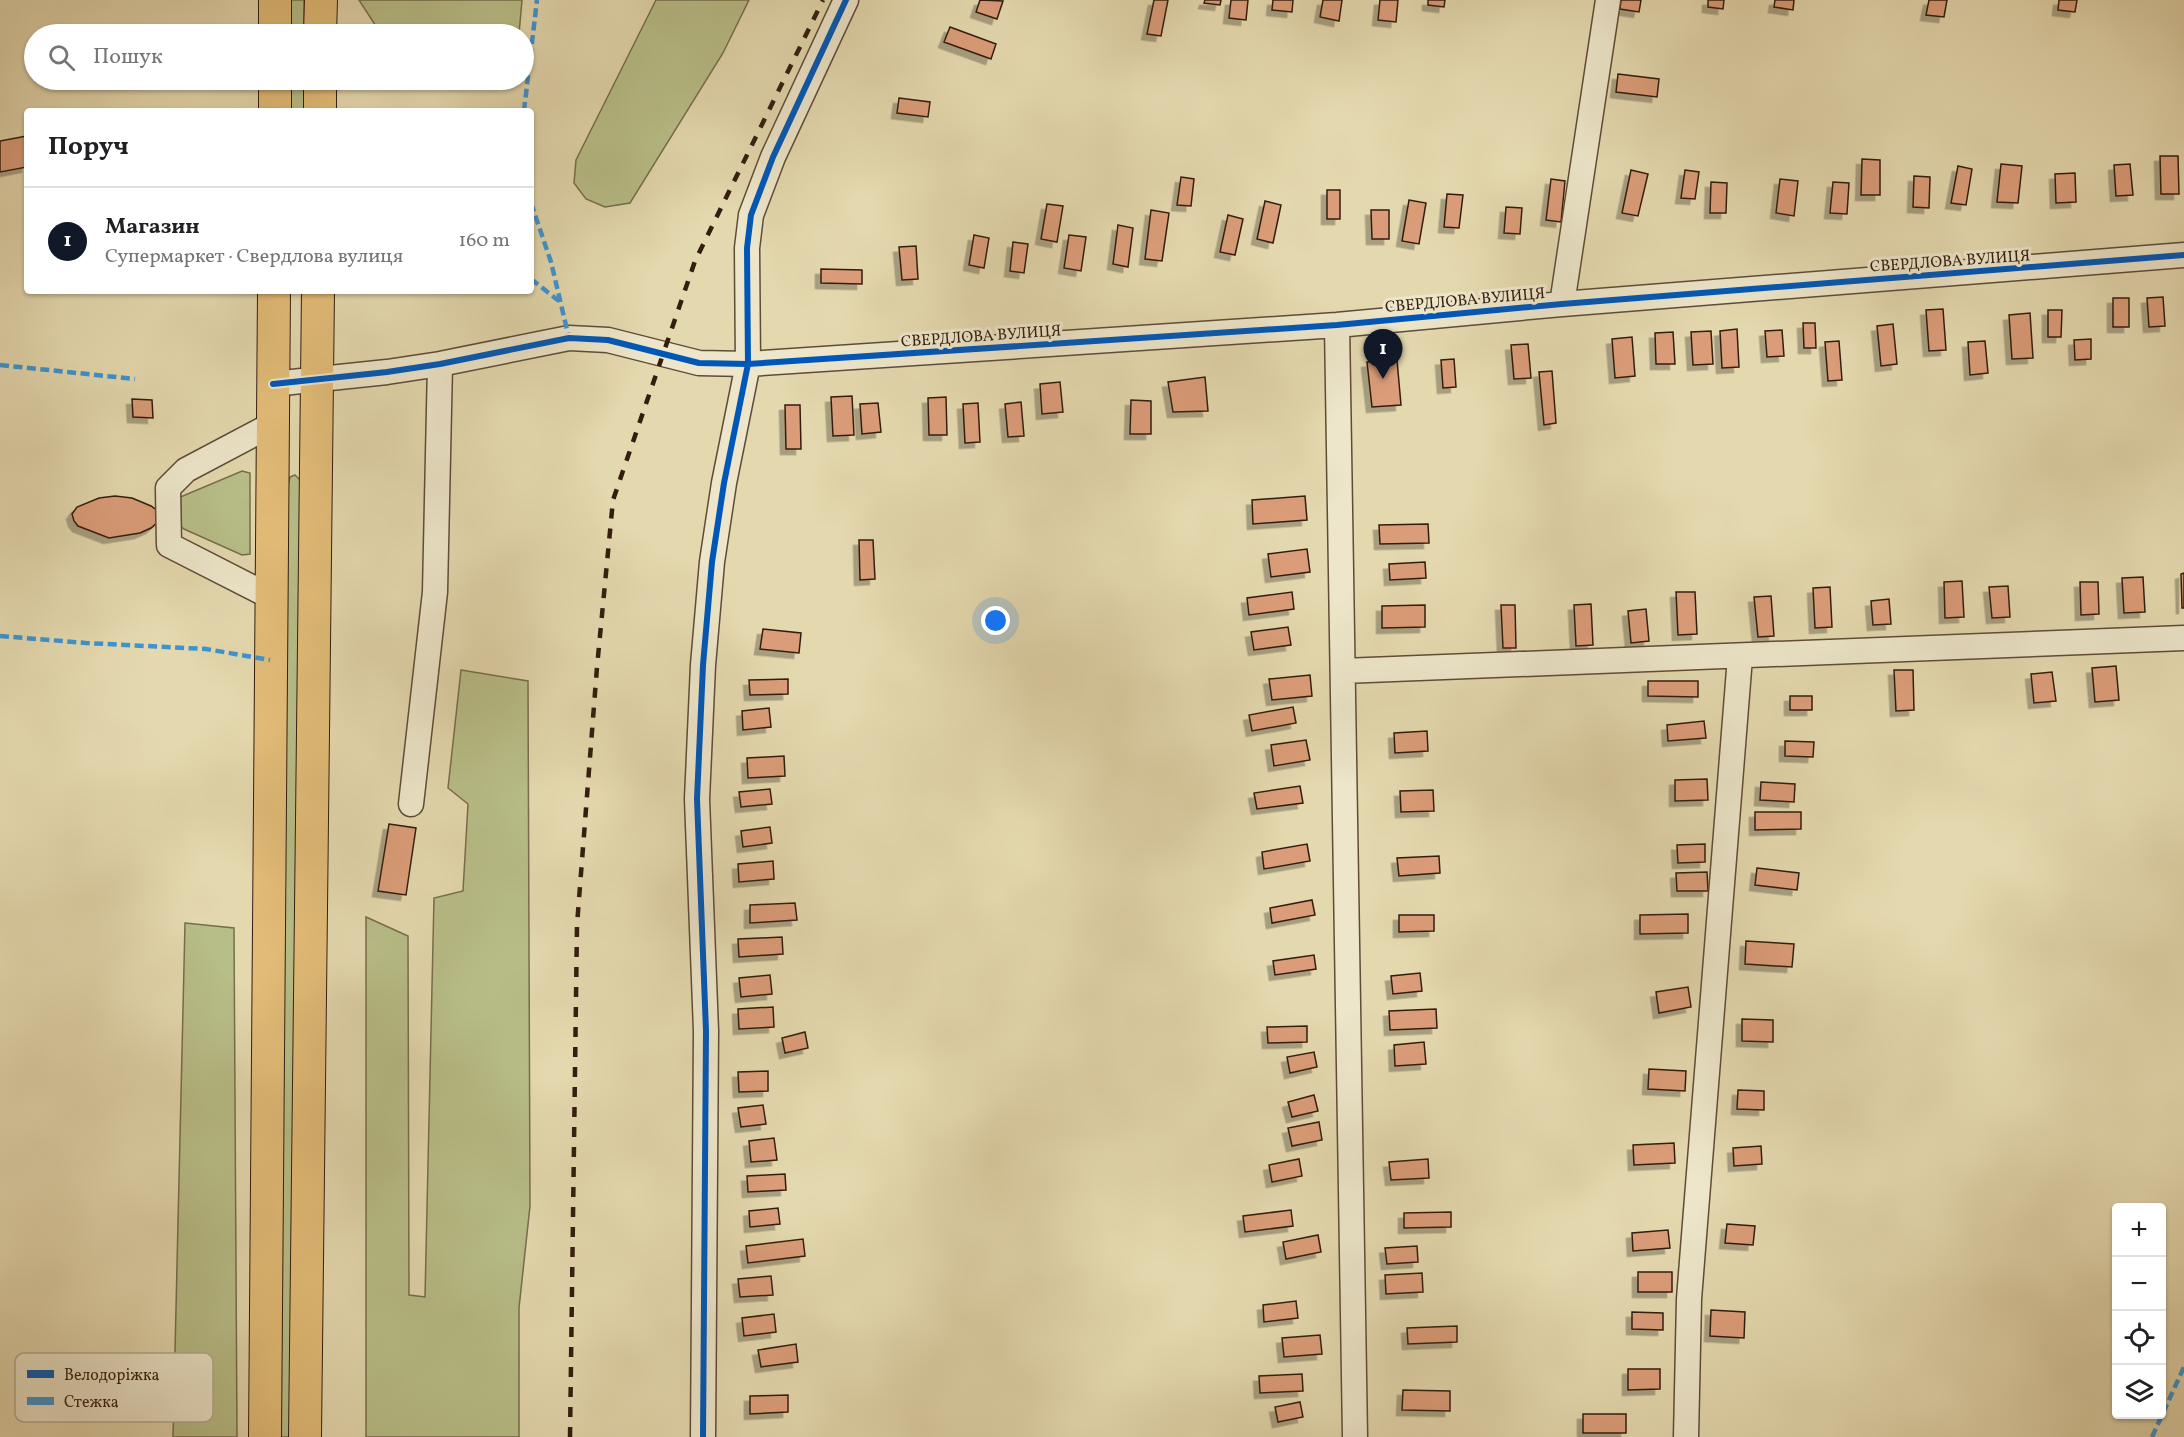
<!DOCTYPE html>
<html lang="uk">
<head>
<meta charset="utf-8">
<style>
	:root { --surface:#fff; --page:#f2f2f2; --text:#202124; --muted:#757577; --line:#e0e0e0; --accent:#111827 }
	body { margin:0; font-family:Vollkorn,serif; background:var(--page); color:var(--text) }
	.controls { position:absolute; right:18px; bottom:18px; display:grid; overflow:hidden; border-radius:6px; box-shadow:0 2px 4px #0004 }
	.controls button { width:54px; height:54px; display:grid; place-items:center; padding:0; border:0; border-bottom:2px solid var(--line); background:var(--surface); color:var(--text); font:30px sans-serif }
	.you { position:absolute; left:996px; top:621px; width:21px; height:21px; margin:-15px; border:4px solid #fff; border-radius:50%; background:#1a73e8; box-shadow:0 0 0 9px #1a73e833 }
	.badge { display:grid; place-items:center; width:39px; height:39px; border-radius:50%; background:var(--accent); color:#fff; font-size:20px; font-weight:700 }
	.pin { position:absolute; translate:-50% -50px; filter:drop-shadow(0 2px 3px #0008) }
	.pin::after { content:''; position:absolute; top:32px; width:21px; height:18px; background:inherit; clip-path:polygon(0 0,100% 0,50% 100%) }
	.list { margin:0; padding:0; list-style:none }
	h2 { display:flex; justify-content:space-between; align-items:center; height:78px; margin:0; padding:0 24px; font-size:26px }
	h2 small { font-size:20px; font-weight:400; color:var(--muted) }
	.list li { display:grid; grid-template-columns:39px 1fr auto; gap:18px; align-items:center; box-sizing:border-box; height:108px; padding:0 24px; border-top:2px solid var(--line) }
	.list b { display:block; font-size:22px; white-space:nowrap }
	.list p { margin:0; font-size:20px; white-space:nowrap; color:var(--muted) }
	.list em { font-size:20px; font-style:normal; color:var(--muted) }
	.icon { flex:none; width:33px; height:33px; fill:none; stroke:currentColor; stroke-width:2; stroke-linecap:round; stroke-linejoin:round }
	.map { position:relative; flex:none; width:2184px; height:1437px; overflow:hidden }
	.search { position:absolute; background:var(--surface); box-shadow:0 2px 4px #0004; left:24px; top:24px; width:510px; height:66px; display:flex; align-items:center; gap:15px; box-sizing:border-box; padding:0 21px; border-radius:33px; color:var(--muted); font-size:22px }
	.panel { position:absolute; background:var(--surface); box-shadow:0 2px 4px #0004; left:24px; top:108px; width:510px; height:186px; border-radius:6px }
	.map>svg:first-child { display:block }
	.green { fill:#b8be88; stroke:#766e4c; stroke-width:1.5 }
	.building { fill:#db9d79; stroke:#331d0f; stroke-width:1.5; filter:url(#shadow) }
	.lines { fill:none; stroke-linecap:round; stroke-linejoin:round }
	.minor-casing { stroke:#5f4c37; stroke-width:27 }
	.major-casing { stroke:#331d0f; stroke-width:34 }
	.minor { stroke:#ede6ca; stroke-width:24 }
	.major { stroke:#e2bc77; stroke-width:32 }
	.rail { stroke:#331d0f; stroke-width:4.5; stroke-dasharray:10 10; stroke-linecap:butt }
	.quiet { stroke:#3d94d2; stroke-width:4.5; stroke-dasharray:9 4.5; stroke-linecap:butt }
	.cycleway-casing { stroke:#ede6ca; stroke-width:10 }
	.cycleway { stroke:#0057b8; stroke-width:6 }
	.labels { text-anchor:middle; stroke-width:6; stroke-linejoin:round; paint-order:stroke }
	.street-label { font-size:16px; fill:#331d0f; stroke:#ede6ca }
	.key { fill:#ede6ca; stroke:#b5aa92; stroke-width:1.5 }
	.key-label { font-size:16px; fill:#331d0f }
</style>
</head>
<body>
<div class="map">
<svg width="2184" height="1437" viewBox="0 0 2184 1437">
	<defs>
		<filter id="shadow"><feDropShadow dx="-5.5" dy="5.5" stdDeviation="0" flood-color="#0004"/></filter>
	</defs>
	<rect width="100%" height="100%" fill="#e4d8ae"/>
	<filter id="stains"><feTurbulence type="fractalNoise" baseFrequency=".00333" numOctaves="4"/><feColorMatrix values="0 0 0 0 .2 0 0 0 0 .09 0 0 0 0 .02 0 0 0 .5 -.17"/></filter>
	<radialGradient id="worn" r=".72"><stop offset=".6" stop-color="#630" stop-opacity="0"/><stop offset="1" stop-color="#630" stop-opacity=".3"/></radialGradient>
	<path class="green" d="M 290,0 L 304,0 L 304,34 L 290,34 Z
		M 359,0 L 522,0 L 519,34 L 381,34 Z
		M 656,0 L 749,0 L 723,53 L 630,203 L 605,207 L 586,199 L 574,183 L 576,160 Z
		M 290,80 L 304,80 L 304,111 L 289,111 Z
		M 242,471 L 250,473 L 250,554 L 242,555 L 184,529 L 179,525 L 178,498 Z
		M 295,475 L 301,481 L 293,1437 L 278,1437 L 288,486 L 290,477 Z
		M 461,670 L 528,681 L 530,1206 L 519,1308 L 519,1437 L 366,1437 L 366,917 L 408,936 L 409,1295 L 425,1297 L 434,898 L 463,891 L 468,804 L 448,788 Z
		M 185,923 L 234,928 L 237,1437 L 173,1437 Z"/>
	<path class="building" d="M 980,0 L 1003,1 L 997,19 L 976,12 Z
		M 1154,0 L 1168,0 L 1161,36 L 1147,34 Z
		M 1205,0 L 1221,0 L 1220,5 L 1204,3 Z
		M 1231,0 L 1248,0 L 1246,20 L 1229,18 Z
		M 1273,0 L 1293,0 L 1292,12 L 1272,10 Z
		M 1323,0 L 1342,0 L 1339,21 L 1320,17 Z
		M 1380,0 L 1398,0 L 1396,22 L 1378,20 Z
		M 1428,0 L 1445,0 L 1444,7 L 1428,5 Z
		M 1621,0 L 1641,0 L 1639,12 L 1620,9 Z
		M 1708,0 L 1724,0 L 1723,9 L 1708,7 Z
		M 1775,0 L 1794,0 L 1793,10 L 1774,7 Z
		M 1929,0 L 1947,0 L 1944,17 L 1926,15 Z
		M 2059,0 L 2077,0 L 2075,12 L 2058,10 Z
		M 950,27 L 996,44 L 991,59 L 944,42 Z
		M 1618,74 L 1659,79 L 1657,97 L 1616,92 Z
		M 899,98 L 930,102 L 928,117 L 897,113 Z
		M 27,136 L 27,167 L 0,172 L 0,141 Z
		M 2160,156 L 2178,156 L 2179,194 L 2161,194 Z
		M 1862,159 L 1880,160 L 1880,195 L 1861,195 Z
		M 2001,164 L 2022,166 L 2018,203 L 1997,202 Z
		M 2130,164 L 2133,195 L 2116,196 L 2114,165 Z
		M 1958,166 L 1972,169 L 1966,205 L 1951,203 Z
		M 1631,170 L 1648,174 L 1638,216 L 1622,213 Z
		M 1685,170 L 1699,172 L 1695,199 L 1681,198 Z
		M 2075,173 L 2076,202 L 2056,203 L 2055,174 Z
		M 1914,176 L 1930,177 L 1929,208 L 1913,207 Z
		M 1181,177 L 1194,179 L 1191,206 L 1177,205 Z
		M 1551,179 L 1565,181 L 1561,222 L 1546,220 Z
		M 1780,179 L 1798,181 L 1794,216 L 1776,213 Z
		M 1711,182 L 1727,183 L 1726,213 L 1710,213 Z
		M 1833,182 L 1849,183 L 1847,214 L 1830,213 Z
		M 1327,190 L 1340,190 L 1340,219 L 1327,219 Z
		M 1447,194 L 1463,195 L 1459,228 L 1444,227 Z
		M 1409,200 L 1426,203 L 1419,244 L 1402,241 Z
		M 1265,201 L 1281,205 L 1273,243 L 1257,239 Z
		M 1047,204 L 1063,206 L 1057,242 L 1041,239 Z
		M 1506,207 L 1522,208 L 1520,234 L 1504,233 Z
		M 1151,210 L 1169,213 L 1162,261 L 1145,259 Z
		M 1371,210 L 1389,210 L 1389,239 L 1372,239 Z
		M 1228,215 L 1243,219 L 1235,255 L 1220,252 Z
		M 1118,225 L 1133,228 L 1128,267 L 1113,264 Z
		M 974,235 L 989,238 L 984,268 L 969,265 Z
		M 1069,235 L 1086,237 L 1081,271 L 1064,268 Z
		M 1013,242 L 1028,244 L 1024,273 L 1010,271 Z
		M 916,246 L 918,279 L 902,280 L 899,247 Z
		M 821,269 L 862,270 L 862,284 L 821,283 Z
		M 2163,297 L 2165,326 L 2149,327 L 2147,298 Z
		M 2113,298 L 2129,298 L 2129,327 L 2113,327 Z
		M 1943,309 L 1946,350 L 1929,351 L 1926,310 Z
		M 2048,310 L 2062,310 L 2061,337 L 2048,337 Z
		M 2030,313 L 2033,358 L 2012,359 L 2009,315 Z
		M 1803,323 L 1815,323 L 1816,348 L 1804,348 Z
		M 1893,324 L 1897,364 L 1881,366 L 1877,326 Z
		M 1737,329 L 1739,367 L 1722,368 L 1720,331 Z
		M 1782,330 L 1784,356 L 1767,357 L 1765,331 Z
		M 1711,331 L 1713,364 L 1693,365 L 1691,332 Z
		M 1673,332 L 1675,364 L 1656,364 L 1655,333 Z
		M 1632,337 L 1635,376 L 1615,378 L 1612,339 Z
		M 2091,339 L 2091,359 L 2075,360 L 2074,340 Z
		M 1839,341 L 1842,380 L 1828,381 L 1825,342 Z
		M 1985,341 L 1988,373 L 1970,375 L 1968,342 Z
		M 1528,344 L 1531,378 L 1514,379 L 1511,345 Z
		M 1454,359 L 1456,387 L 1443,388 L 1441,360 Z
		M 1397,360 L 1401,405 L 1372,407 L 1367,362 Z
		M 1552,371 L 1556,423 L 1544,425 L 1539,372 Z
		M 1205,377 L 1208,411 L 1173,412 L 1168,382 Z
		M 1060,382 L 1063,412 L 1042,414 L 1040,384 Z
		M 852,396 L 854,435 L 833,436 L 831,397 Z
		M 946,397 L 947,435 L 929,435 L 928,398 Z
		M 132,399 L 152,400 L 153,418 L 133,417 Z
		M 1131,400 L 1151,401 L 1151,434 L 1130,434 Z
		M 1021,402 L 1024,436 L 1008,437 L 1005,404 Z
		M 878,403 L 881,432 L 862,434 L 860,404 Z
		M 978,403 L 980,442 L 965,443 L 963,404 Z
		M 785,405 L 800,405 L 801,449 L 786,449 Z
		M 115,496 L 132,498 L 151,506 L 158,511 L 159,521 L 151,528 L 140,533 L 109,538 L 78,526 L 74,521 L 72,514 L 77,507 L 99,498 Z
		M 1305,496 L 1307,520 L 1253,524 L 1252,500 Z
		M 1428,524 L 1429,543 L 1380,544 L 1379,525 Z
		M 859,540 L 873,540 L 875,579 L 860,580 Z
		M 1307,549 L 1310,572 L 1271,577 L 1268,554 Z
		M 1425,562 L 1426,578 L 1390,580 L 1389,564 Z
		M 2184,573 L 2184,608 L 2182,608 L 2181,574 Z
		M 2143,577 L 2145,612 L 2124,613 L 2122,578 Z
		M 1962,581 L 1964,617 L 1945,618 L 1944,582 Z
		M 2080,582 L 2098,582 L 2099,614 L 2081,615 Z
		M 2008,586 L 2010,617 L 1992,618 L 1989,587 Z
		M 1830,587 L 1832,627 L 1815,628 L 1813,588 Z
		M 1292,592 L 1294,609 L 1249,615 L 1247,598 Z
		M 1676,592 L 1695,592 L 1697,634 L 1678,635 Z
		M 1771,596 L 1774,636 L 1758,637 L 1754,597 Z
		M 1889,599 L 1891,624 L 1873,625 L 1871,601 Z
		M 1591,604 L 1593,645 L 1576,646 L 1574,605 Z
		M 1425,605 L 1425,627 L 1382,628 L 1382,606 Z
		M 1501,605 L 1515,605 L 1516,648 L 1503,648 Z
		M 1646,609 L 1649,641 L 1631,643 L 1628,611 Z
		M 1288,627 L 1291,645 L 1254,650 L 1251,632 Z
		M 763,629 L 801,633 L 799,653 L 760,649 Z
		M 2116,666 L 2119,700 L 2095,702 L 2092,668 Z
		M 1894,670 L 1913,670 L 1914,710 L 1896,711 Z
		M 2052,672 L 2056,701 L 2034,703 L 2031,674 Z
		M 1310,675 L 1312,696 L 1272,700 L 1269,679 Z
		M 788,679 L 788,694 L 750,695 L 749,680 Z
		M 1648,681 L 1698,681 L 1698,697 L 1648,696 Z
		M 1790,696 L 1812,696 L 1812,710 L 1790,710 Z
		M 1293,707 L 1296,723 L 1252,731 L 1249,715 Z
		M 769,708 L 771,727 L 743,730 L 742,711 Z
		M 1704,721 L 1706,738 L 1668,741 L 1667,725 Z
		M 1427,731 L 1428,751 L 1395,753 L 1394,733 Z
		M 1306,740 L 1310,760 L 1274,766 L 1271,745 Z
		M 1785,741 L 1814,742 L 1813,757 L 1785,756 Z
		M 784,756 L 785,776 L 748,778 L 747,758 Z
		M 1707,779 L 1708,800 L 1675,801 L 1675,780 Z
		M 1761,782 L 1795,784 L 1794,802 L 1760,800 Z
		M 1300,786 L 1303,803 L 1257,809 L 1254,793 Z
		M 770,789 L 772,804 L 741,807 L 739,792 Z
		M 1433,790 L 1434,811 L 1401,812 L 1400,791 Z
		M 1755,812 L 1801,812 L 1801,829 L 1755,830 Z
		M 389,824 L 416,828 L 406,895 L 378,891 Z
		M 770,827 L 772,843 L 743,847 L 741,831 Z
		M 1307,844 L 1310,861 L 1264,869 L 1262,852 Z
		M 1705,844 L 1705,862 L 1678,863 L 1677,845 Z
		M 1439,856 L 1440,873 L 1399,876 L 1397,858 Z
		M 773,861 L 774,879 L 739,882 L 738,864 Z
		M 1757,868 L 1799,873 L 1797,890 L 1755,885 Z
		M 1707,872 L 1708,891 L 1677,891 L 1676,873 Z
		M 1312,900 L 1315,915 L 1272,923 L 1270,908 Z
		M 795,903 L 797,920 L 750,923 L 750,905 Z
		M 1688,914 L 1688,933 L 1640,934 L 1640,915 Z
		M 1399,915 L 1434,915 L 1434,931 L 1399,932 Z
		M 782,937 L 783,954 L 739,957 L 738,939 Z
		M 1746,941 L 1794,944 L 1792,967 L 1745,964 Z
		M 1314,955 L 1316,969 L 1275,975 L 1273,961 Z
		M 1420,973 L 1422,991 L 1393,994 L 1391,976 Z
		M 770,975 L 772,994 L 741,997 L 739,978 Z
		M 1688,987 L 1691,1007 L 1659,1013 L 1656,992 Z
		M 773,1007 L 774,1027 L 739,1029 L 738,1009 Z
		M 1436,1009 L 1437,1028 L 1390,1030 L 1389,1011 Z
		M 1742,1019 L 1773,1020 L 1773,1042 L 1742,1041 Z
		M 1307,1026 L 1307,1042 L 1268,1043 L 1267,1027 Z
		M 805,1032 L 808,1048 L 785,1053 L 782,1038 Z
		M 1424,1042 L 1426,1064 L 1395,1066 L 1394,1045 Z
		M 1314,1052 L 1317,1067 L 1290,1073 L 1287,1057 Z
		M 1649,1069 L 1686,1071 L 1685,1091 L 1648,1089 Z
		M 768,1071 L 768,1091 L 739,1092 L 738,1072 Z
		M 1738,1090 L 1764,1091 L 1764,1110 L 1737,1109 Z
		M 1314,1095 L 1318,1111 L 1292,1117 L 1288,1102 Z
		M 763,1105 L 766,1124 L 741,1127 L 738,1108 Z
		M 1319,1122 L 1322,1140 L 1292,1146 L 1288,1128 Z
		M 774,1138 L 777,1160 L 751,1162 L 749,1141 Z
		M 1674,1143 L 1675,1163 L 1634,1165 L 1633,1145 Z
		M 1761,1146 L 1762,1164 L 1734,1166 L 1733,1148 Z
		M 1299,1159 L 1302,1176 L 1272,1182 L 1269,1165 Z
		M 1428,1159 L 1429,1178 L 1391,1180 L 1389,1162 Z
		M 785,1174 L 786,1190 L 748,1192 L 747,1176 Z
		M 778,1208 L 780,1224 L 750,1227 L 749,1211 Z
		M 1291,1210 L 1293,1226 L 1245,1232 L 1243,1216 Z
		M 1451,1212 L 1451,1227 L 1404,1228 L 1404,1213 Z
		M 1727,1224 L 1755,1226 L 1753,1245 L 1725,1243 Z
		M 1668,1230 L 1670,1248 L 1633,1251 L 1632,1233 Z
		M 1318,1235 L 1321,1252 L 1286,1259 L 1283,1242 Z
		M 803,1239 L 805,1256 L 748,1263 L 746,1246 Z
		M 1417,1246 L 1418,1262 L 1387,1264 L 1385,1248 Z
		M 1638,1272 L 1672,1272 L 1672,1292 L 1638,1292 Z
		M 1422,1273 L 1423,1292 L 1386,1294 L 1385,1275 Z
		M 771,1276 L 773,1295 L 740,1297 L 738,1279 Z
		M 1296,1301 L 1298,1318 L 1264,1322 L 1263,1305 Z
		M 1711,1310 L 1745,1312 L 1744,1338 L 1710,1336 Z
		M 1632,1312 L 1663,1313 L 1663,1330 L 1632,1329 Z
		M 774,1314 L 776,1332 L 744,1336 L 742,1318 Z
		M 1457,1326 L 1457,1342 L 1408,1344 L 1407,1328 Z
		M 1320,1335 L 1322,1354 L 1284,1357 L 1282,1338 Z
		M 796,1344 L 798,1362 L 761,1367 L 758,1350 Z
		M 1628,1369 L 1660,1369 L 1660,1389 L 1628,1390 Z
		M 1302,1374 L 1303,1391 L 1260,1393 L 1259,1376 Z
		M 1403,1390 L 1450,1391 L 1450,1411 L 1402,1410 Z
		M 788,1395 L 788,1412 L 750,1414 L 750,1396 Z
		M 1300,1402 L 1303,1417 L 1278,1422 L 1275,1407 Z
		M 1583,1414 L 1626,1414 L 1626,1433 L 1583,1433 Z"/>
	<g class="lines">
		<g class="minor-casing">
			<path id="minor" d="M 1562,304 L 1608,0
				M 1337,325 L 1355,1437
				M 273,384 L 387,372 L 440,364 L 569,338 L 608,340 L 699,363 L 748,364 L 1337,325 L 1562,304 L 2184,255
				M 271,597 L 169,545 L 168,488 L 186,470 L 273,424
				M 1343,671 L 2184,638
				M 411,804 L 435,592 L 440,364
				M 703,1437 L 706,1031 L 697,799 L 703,665 L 712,562 L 724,483 L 748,364 L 747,248 L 751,215 L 773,157 L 846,0
				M 1686,1437 L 1689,1299 L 1740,657"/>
		</g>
		<g class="major-casing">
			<path id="major" d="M 275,34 L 275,0
				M 320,34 L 321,0
				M 275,111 L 275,80
				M 320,111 L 320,80
				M 265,1437 L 274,291
				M 305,1437 L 318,291"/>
		</g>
		<use href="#minor" class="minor"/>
		<use href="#major" class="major"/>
		<path class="rail" d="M 570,1437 L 577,925 L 597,667 L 613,500 L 695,261 L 823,0"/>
		<path class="quiet" d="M 524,111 L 537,0
			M 531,203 L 551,262 L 569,338
			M 531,279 L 559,301
			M 0,365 L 135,379
			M 0,636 L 86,643 L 206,649 L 270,660
			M 2152,1437 L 2184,1367"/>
		<g class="cycleway-casing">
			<path id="cycleway" d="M 273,384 L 387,372 L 440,364 L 569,338 L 608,340 L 699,363 L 748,364 L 1337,325 L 1562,304 L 2184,255
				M 703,1437 L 706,1031 L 697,799 L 703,665 L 712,562 L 724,483 L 748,364 L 747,248 L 751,215 L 773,157 L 846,0"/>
		</g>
		<use href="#cycleway" class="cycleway"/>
	</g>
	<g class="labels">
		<g class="street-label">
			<text transform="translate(1950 260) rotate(-4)" y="6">СВЕРДЛОВА ВУЛИЦЯ</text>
			<text transform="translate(1465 299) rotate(-5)" y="6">СВЕРДЛОВА ВУЛИЦЯ</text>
			<text transform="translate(981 335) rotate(-4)" y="6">СВЕРДЛОВА ВУЛИЦЯ</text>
		</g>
	</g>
	<rect x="15" y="1353" width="198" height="69" rx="9" class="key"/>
	<rect x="27" y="1370" width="27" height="8" fill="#0057b8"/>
	<rect x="27" y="1397" width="27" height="8" fill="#3d94d2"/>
	<g class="key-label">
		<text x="64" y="1380">Велодоріжка</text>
		<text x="64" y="1407">Стежка</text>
	</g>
	<rect width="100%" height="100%" filter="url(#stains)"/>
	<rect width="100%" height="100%" fill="url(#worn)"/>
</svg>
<div class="controls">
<button>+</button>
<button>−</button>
<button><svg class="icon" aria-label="locate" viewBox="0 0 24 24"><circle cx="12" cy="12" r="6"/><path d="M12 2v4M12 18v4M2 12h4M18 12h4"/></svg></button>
<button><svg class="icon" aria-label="layers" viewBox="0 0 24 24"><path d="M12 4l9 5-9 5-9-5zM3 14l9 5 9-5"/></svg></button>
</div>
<div class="you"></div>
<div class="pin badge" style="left:1383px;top:379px">1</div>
<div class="search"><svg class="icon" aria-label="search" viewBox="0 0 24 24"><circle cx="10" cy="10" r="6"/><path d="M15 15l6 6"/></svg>Пошук</div>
<section class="panel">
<h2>Поруч<small></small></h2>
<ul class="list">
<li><span class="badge">1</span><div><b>Mагазин</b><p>Супермаркет · Свердлова вулиця</p></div><em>160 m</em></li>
</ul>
</section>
</div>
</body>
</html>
